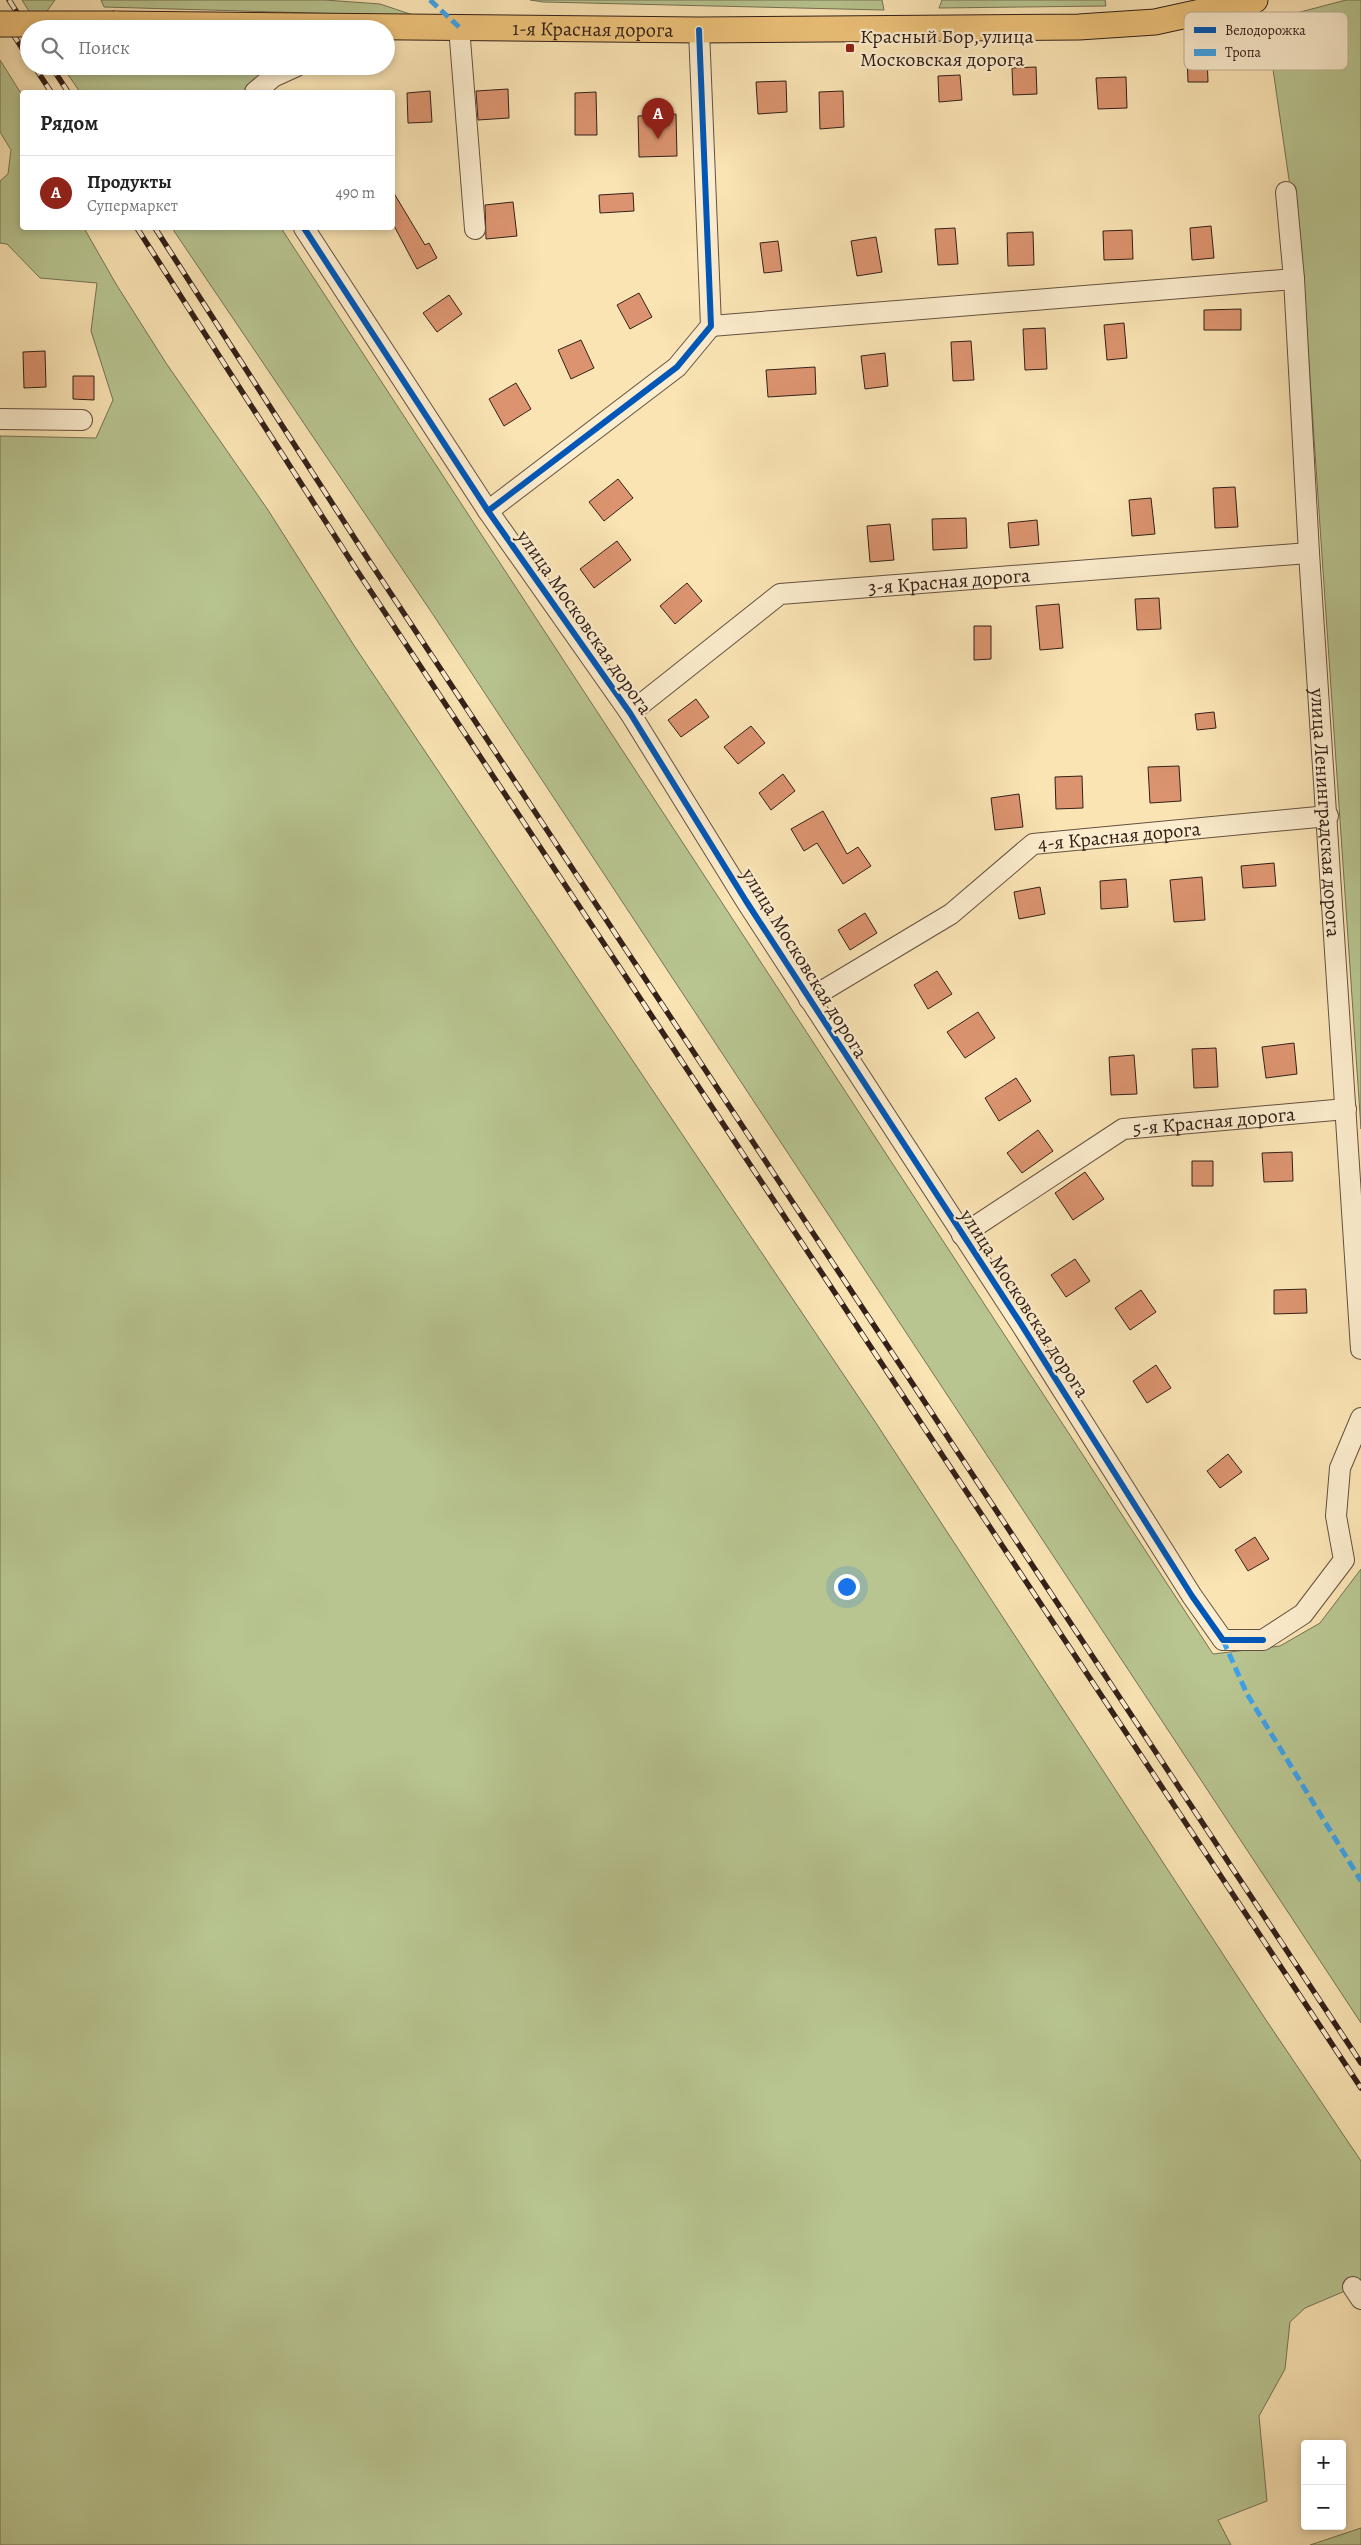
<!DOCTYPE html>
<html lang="ru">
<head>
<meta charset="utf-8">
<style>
	:root { --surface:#fff; --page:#f6f6f6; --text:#222; --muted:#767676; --line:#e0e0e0; --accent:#8f2418 }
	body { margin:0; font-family:Alegreya,serif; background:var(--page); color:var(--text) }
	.controls { position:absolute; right:15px; bottom:15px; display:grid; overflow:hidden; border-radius:5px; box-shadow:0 2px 8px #0003 }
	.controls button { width:45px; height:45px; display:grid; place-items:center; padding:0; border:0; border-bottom:1px solid var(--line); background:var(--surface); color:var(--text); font:25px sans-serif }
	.you { position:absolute; left:846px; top:1586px; width:18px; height:18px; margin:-12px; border:4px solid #fff; border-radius:50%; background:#1a73e8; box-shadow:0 0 0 8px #1a73e833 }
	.badge { display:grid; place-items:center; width:32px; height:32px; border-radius:50%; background:var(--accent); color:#fff; font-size:16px; font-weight:700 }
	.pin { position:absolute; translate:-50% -41px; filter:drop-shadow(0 1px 2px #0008) }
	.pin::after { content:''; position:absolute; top:26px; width:18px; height:15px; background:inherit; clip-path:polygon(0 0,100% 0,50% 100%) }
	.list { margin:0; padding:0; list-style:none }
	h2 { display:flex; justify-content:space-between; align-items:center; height:65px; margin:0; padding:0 20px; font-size:21px }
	h2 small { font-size:16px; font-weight:400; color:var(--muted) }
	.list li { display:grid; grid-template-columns:32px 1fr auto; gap:15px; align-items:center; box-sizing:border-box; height:75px; padding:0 20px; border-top:1px solid var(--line) }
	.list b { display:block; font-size:19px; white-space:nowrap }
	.list p { margin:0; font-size:16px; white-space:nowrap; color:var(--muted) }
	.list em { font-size:16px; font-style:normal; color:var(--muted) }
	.icon { flex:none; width:28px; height:28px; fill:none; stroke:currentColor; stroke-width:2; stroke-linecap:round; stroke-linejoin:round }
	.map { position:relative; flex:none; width:1361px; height:2545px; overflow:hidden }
	.search { position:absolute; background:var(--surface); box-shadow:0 2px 8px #0003; left:20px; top:20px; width:375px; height:55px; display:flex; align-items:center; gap:12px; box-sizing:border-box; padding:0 18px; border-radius:28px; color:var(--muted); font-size:19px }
	.panel { position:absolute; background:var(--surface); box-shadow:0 2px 8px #0003; left:20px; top:90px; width:375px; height:140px; border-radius:5px }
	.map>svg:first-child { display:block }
	.green { fill:#b8c591; stroke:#767255 }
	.building { fill:#db946f; stroke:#332019 }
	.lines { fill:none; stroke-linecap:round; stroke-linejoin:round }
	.minor-casing { stroke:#655140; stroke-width:22 }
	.major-casing { stroke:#332019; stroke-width:27 }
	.minor { stroke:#fcedce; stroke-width:20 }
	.major { stroke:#edc27a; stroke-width:25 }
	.rail-casing { stroke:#332019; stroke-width:5.5 }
	.rail { stroke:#fcedce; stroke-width:4; stroke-dasharray:11; stroke-linecap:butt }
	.major-bridge-casing { stroke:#332019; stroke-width:27; stroke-linecap:butt }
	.major-bridge { stroke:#edc27a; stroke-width:25 }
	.quiet { stroke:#3ea2ea; stroke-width:5; stroke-dasharray:10 5; stroke-linecap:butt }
	.cycleway-casing { stroke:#fcedce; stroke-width:9 }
	.cycleway { stroke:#0057b8; stroke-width:6 }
	.poi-dot { fill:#8f2418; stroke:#fcedce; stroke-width:2 }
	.labels { text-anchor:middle; stroke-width:4.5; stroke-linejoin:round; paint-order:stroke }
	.street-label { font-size:20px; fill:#332019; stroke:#fcedce }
	.poi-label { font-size:20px; fill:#332019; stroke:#fcedce; text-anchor:start }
	.key { fill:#fcedce; stroke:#c0b098; stroke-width:1 }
	.key-label { font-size:14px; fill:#332019 }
</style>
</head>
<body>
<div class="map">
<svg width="1361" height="2545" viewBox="0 0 1361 2545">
	<rect width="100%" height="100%" fill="#fae4b4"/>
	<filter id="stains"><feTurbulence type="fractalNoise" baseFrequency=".004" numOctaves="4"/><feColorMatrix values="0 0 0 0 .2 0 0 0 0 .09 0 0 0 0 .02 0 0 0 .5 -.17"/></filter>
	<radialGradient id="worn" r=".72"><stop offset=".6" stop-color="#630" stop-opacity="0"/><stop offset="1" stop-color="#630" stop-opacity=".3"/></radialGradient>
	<path class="green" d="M 22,0 L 55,0 L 47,11 L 59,29 L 40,29 Z
		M 101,0 L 325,0 L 380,4 L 416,16 L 104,7 Z
		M 530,0 L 882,0 L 884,10 L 543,2 Z
		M 942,0 L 1105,0 L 1106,6 L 939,8 Z
		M 1346,0 L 1361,0 L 1361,1129 L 1303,276 L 1266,21 Z
		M 0,60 L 22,95 L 22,228 L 84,228 L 116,284 L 166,363 L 268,510 L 355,647 L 874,1420 L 1264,2017 L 1361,2161 L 1361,2294 L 1345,2291 L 1305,2308 L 1290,2322 L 1285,2369 L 1259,2416 L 1267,2501 L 1218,2520 L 1231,2545 L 0,2545 L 0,436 L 96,438 L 113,400 L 91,331 L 97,283 L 40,278 L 7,244 L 0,243 L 0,181 L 8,174 L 11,150 L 0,132 Z
		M 62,66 L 85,66 L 102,74 L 119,66 L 276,66 L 243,92 L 80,92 Z
		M 172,228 L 281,228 L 1213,1654 L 1280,1646 L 1320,1623 L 1361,1569 L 1361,2023 L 434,616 Z
		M 1361,2528 L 1361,2545 L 1310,2545 Z"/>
	<path class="building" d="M 1187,55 L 1207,55 L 1208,82 L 1188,82 Z
		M 1036,67 L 1037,94 L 1013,95 L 1012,68 Z
		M 960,75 L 962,100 L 939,102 L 938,76 Z
		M 1126,77 L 1127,108 L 1098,109 L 1096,78 Z
		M 786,81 L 787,112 L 758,114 L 756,82 Z
		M 508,89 L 509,118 L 478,120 L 476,91 Z
		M 430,91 L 432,122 L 408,123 L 407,93 Z
		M 843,91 L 844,127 L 820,129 L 819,92 Z
		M 596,92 L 597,135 L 575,135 L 575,93 Z
		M 676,114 L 677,156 L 639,157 L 638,116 Z
		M 392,190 L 425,245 L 429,243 L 437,258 L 417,269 L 392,222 Z
		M 633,193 L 634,211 L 600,213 L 599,195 Z
		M 513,202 L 517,236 L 486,239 L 485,205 Z
		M 1211,226 L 1214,258 L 1192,260 L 1190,228 Z
		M 955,228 L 958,264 L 938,265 L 935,229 Z
		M 1132,230 L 1133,259 L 1104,260 L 1103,231 Z
		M 1033,232 L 1034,265 L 1008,266 L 1007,233 Z
		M 876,237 L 882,272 L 857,276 L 851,241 Z
		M 778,241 L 782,271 L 764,273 L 760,243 Z
		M 639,293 L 652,317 L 630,329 L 617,305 Z
		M 449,295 L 462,314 L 437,332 L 423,313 Z
		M 1241,309 L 1241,330 L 1204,330 L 1204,310 Z
		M 1124,323 L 1127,358 L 1107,360 L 1104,325 Z
		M 1045,328 L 1047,369 L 1025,370 L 1023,329 Z
		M 581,340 L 594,368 L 571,379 L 558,350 Z
		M 971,341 L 974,380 L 953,381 L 951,342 Z
		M 45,351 L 46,387 L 24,388 L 23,352 Z
		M 885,353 L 888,386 L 865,389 L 861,356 Z
		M 815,367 L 816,394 L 768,397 L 766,370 Z
		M 73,376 L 94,376 L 94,400 L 73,399 Z
		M 516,383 L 531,409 L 504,426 L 489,399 Z
		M 618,479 L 633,498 L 604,521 L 589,502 Z
		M 1235,487 L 1238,527 L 1215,528 L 1213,488 Z
		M 1151,498 L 1155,534 L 1132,536 L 1129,500 Z
		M 966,518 L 967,548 L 933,550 L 932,519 Z
		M 1037,520 L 1039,545 L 1010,548 L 1008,523 Z
		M 890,524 L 894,560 L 870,562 L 867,526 Z
		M 617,541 L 631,560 L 594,588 L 580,569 Z
		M 687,583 L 702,601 L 675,624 L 660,606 Z
		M 1159,598 L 1161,629 L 1137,630 L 1135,599 Z
		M 1059,604 L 1063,648 L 1040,650 L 1036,606 Z
		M 974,626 L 991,626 L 991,659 L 974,660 Z
		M 696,699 L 709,717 L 681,737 L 668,720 Z
		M 1214,712 L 1216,728 L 1197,730 L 1195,714 Z
		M 751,726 L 765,743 L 738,764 L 724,747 Z
		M 1179,766 L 1181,801 L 1150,803 L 1148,767 Z
		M 783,774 L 795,791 L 771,810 L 759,793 Z
		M 1082,776 L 1083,808 L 1056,809 L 1055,777 Z
		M 1019,794 L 1023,827 L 995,830 L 991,798 Z
		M 823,811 L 847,854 L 858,847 L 871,866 L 843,884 L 817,843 L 804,851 L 791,829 Z
		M 1274,863 L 1276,886 L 1243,888 L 1241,866 Z
		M 1202,877 L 1205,920 L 1174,922 L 1170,880 Z
		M 1126,879 L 1128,907 L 1101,909 L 1100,881 Z
		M 1040,887 L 1045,914 L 1019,919 L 1014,892 Z
		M 865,913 L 877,933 L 850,950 L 838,930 Z
		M 937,971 L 952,994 L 928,1009 L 914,985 Z
		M 978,1012 L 995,1038 L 965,1058 L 947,1032 Z
		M 1294,1043 L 1297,1074 L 1266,1078 L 1262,1047 Z
		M 1216,1048 L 1218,1087 L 1194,1088 L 1192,1049 Z
		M 1134,1055 L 1137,1094 L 1111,1095 L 1109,1057 Z
		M 1016,1078 L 1031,1101 L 999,1121 L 985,1098 Z
		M 1038,1130 L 1053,1151 L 1022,1173 L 1007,1153 Z
		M 1292,1152 L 1293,1181 L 1264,1182 L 1262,1153 Z
		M 1192,1161 L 1213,1161 L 1213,1186 L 1192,1186 Z
		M 1085,1172 L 1104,1199 L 1073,1220 L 1055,1193 Z
		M 1075,1259 L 1090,1281 L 1066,1297 L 1051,1275 Z
		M 1306,1289 L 1307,1313 L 1274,1314 L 1274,1290 Z
		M 1141,1290 L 1156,1312 L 1130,1330 L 1115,1308 Z
		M 1156,1365 L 1171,1388 L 1147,1403 L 1133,1381 Z
		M 1228,1454 L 1242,1472 L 1220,1488 L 1207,1471 Z
		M 1255,1537 L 1269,1559 L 1248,1571 L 1235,1550 Z"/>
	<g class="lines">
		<g class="minor-casing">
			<g id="minor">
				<path d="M 459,27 L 475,229"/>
				<path d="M 255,92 L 273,77 L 297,66"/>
				<path id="s1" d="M 1286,192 L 1294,279 L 1309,553 L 1361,1349"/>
				<path d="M 304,228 L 488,511 L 630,713 L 746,901 L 1021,1324 L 1192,1596 L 1223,1640 L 1263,1640 L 1303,1614 L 1344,1560 L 1336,1516 L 1340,1468 L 1361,1418"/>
				<path d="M 711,326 L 1294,279"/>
				<path d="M 0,419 L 82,420"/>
				<path d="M 488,511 L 677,367 L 711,326 L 699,30"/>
				<path id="s2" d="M 630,713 L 780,594 L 1309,553"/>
				<path id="s3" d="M 809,999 L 951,914 L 1033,844 L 1328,816"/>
				<path id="s4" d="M 962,1235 L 1123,1129 L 1346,1109"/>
				<path d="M 1353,2287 L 1361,2299"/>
			</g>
		</g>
		<g class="major-casing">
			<g id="major">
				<path id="s5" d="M 115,24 L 699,30 L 1079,27 L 1155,22 L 1255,0"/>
			</g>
		</g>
		<use href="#minor" class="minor"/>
		<use href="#major" class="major"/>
		<g class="rail-casing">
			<path id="rail" d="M 9,0 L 29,31
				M 0,14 L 29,59
				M 34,66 L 51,92
				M 51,66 L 68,92
				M 137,228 L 356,569 L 1361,2088
				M 155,228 L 368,559 L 1361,2063"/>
		</g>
		<use href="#rail" class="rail"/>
		<g class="major-bridge-casing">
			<path id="major-bridge" d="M 0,24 L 115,24"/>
		</g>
		<use href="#major-bridge" class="major-bridge"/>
		<path class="quiet" d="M 430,0 L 459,27
			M 1223,1640 L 1247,1694 L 1361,1881"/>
		<g class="cycleway-casing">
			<path id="cycleway" d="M 304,228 L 488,511 L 630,713 L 746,901 L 1021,1324 L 1192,1596 L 1223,1640 L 1263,1640
				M 488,511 L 677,367 L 711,326 L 699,30"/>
		</g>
		<use href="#cycleway" class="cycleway"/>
	</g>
	<rect class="poi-dot" x="845" y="43" width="10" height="10" rx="2.5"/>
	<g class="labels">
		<g class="street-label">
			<text dy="7" stroke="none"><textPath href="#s5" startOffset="478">1-я Красная дорога</textPath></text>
			<text dy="7" stroke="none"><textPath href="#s2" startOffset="361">3-я Красная дорога</textPath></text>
			<text transform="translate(585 622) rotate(55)" y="7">улица Московская дорога</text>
			<text dy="7" stroke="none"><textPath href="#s1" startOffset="622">улица Ленинградская дорога</textPath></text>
			<text dy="7" stroke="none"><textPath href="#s3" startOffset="360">4-я Красная дорога</textPath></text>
			<text transform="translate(805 963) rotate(58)" y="7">улица Московская дорога</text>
			<text dy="7" stroke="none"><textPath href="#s4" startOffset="284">5-я Красная дорога</textPath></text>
			<text transform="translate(1025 1303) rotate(57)" y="7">улица Московская дорога</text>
		</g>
		<g class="poi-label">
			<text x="860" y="43">Красный Бор, улица<tspan x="860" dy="23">Московская дорога</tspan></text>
		</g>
	</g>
	<rect x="1184" y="12" width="164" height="58" rx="8" class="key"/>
	<rect x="1194" y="27" width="22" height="6" fill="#0057b8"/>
	<rect x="1194" y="49" width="22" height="7" fill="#3ea2ea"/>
	<g class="key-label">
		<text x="1225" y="35">Велодорожка</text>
		<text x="1225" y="57">Тропа</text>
	</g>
	<rect width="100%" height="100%" filter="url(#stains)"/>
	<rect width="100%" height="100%" fill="url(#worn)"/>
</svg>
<div class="controls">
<button>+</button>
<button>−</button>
</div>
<div class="you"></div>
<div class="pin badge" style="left:658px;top:139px">A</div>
<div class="search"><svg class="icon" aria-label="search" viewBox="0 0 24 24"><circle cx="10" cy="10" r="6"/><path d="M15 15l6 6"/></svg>Поиск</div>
<section class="panel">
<h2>Рядом<small></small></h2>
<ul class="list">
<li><span class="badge">A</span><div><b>Продукты</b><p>Супермаркет</p></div><em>490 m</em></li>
</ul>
</section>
</div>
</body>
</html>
